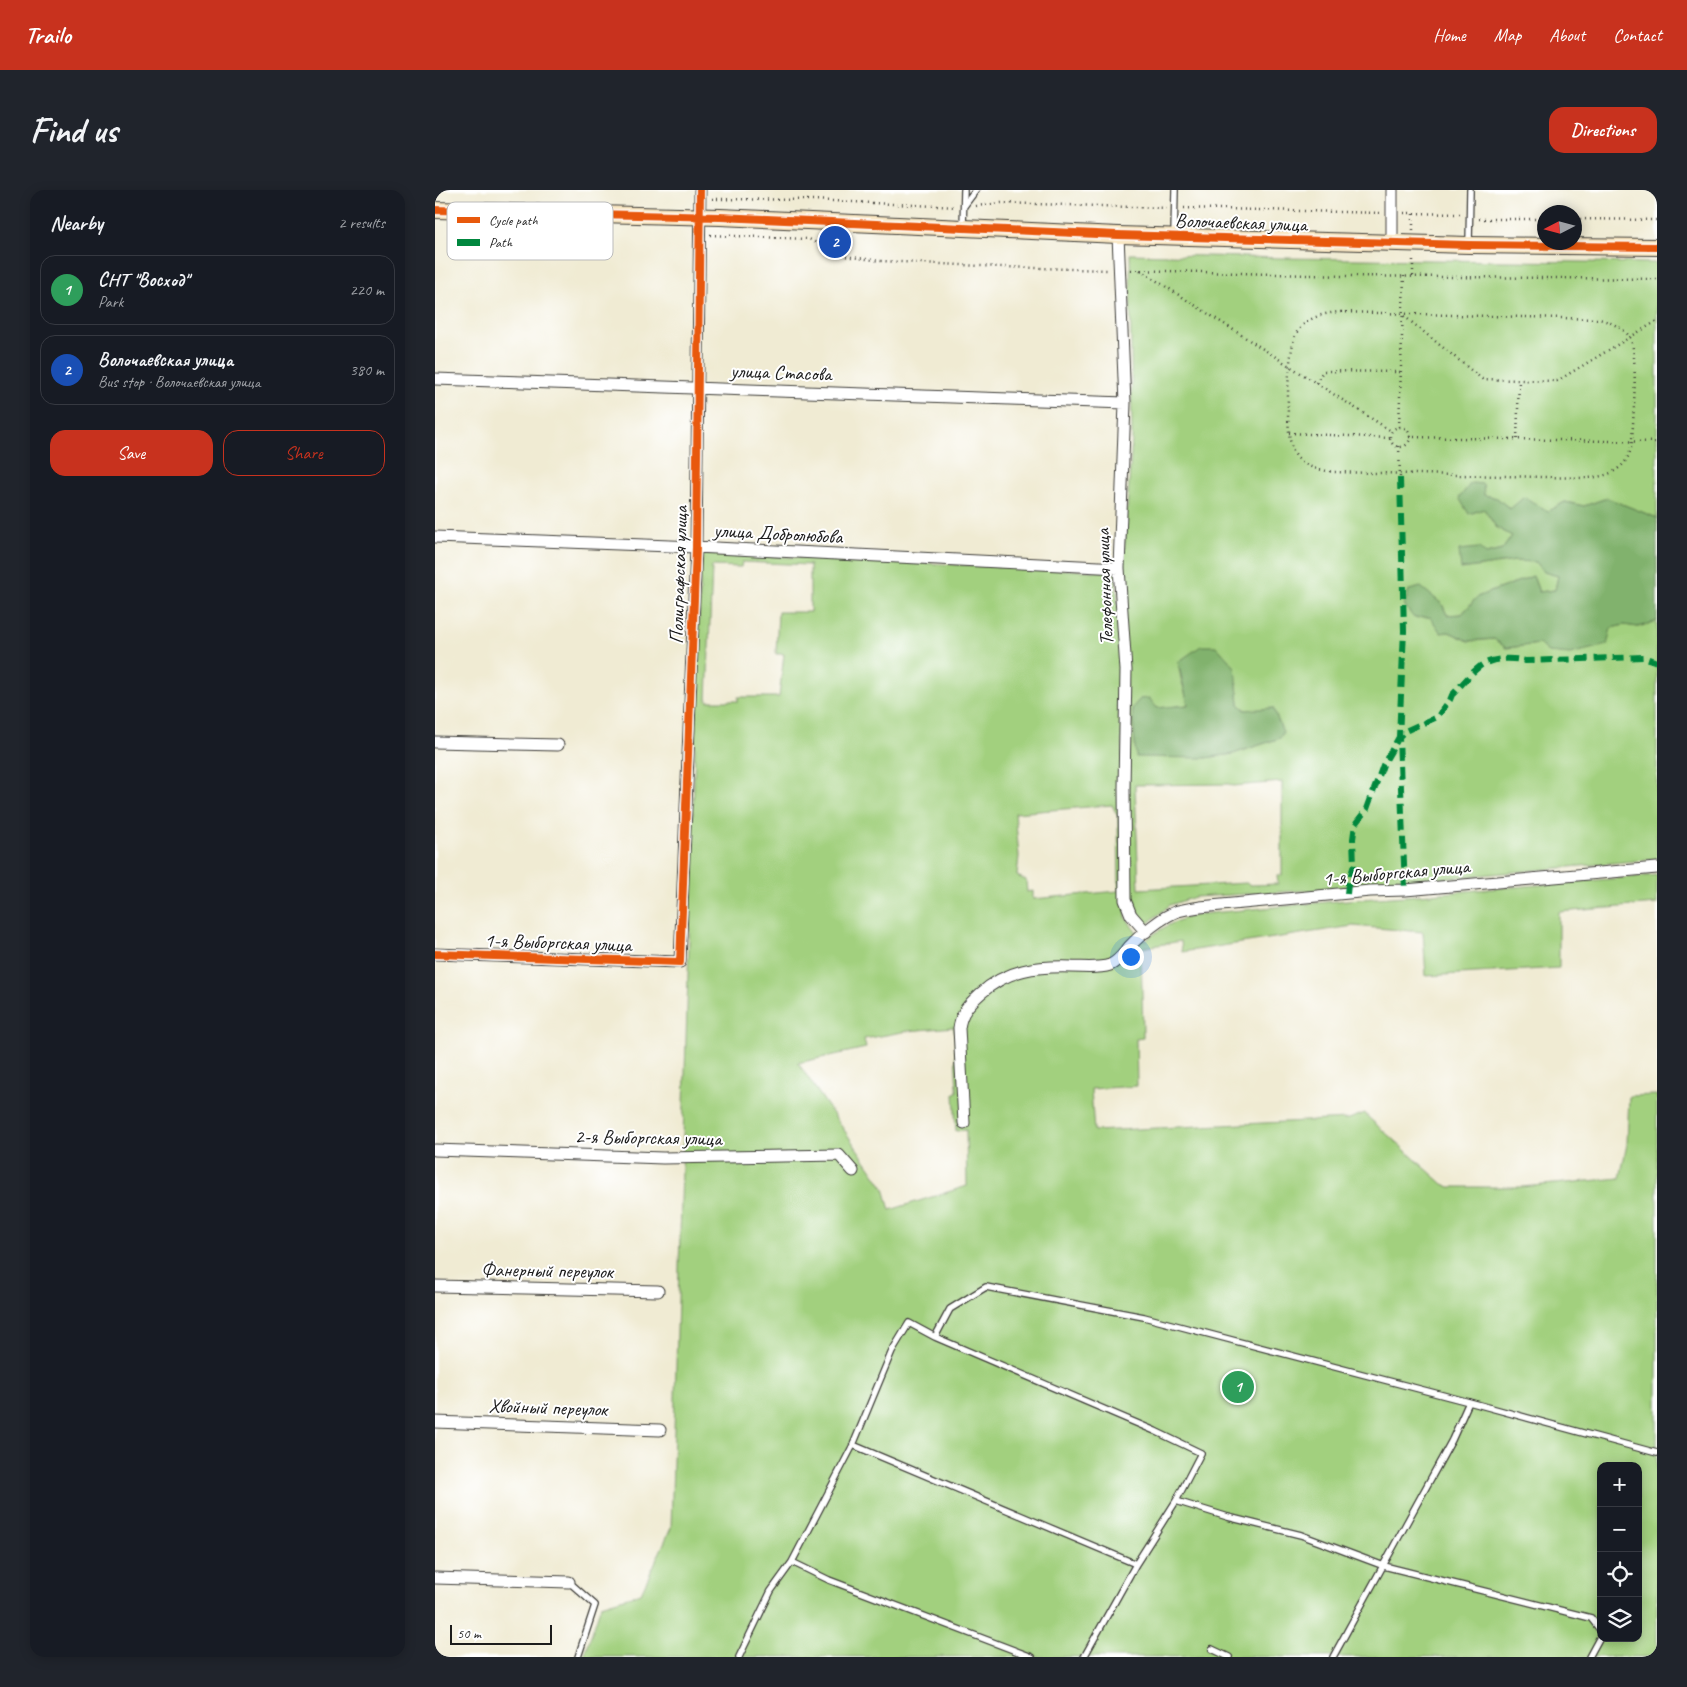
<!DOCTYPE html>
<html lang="en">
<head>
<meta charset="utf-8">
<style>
	:root { --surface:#171b24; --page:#20242c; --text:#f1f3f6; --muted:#9ea1a6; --line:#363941; --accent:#c8321e }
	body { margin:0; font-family:Caveat,sans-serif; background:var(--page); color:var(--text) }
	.controls { position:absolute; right:15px; bottom:15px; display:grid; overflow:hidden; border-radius:10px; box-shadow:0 2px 12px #0003 }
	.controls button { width:45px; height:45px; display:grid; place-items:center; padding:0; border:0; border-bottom:1px solid var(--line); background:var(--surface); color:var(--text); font:25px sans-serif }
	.compass { position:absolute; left:1102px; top:15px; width:45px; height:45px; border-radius:50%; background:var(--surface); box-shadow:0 2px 12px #0003; rotate:264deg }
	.scale { position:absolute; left:15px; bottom:12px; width:102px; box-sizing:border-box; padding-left:5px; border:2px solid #1c1c1c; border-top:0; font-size:14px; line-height:18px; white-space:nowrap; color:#1c1c1c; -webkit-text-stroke:4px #fff; paint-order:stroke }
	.you { position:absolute; left:695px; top:766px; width:18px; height:18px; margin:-12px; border:4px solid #fff; border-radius:50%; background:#1a73e8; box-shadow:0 0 0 8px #1a73e833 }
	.badge { display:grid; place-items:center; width:32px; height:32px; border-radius:50%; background:var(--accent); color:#fff; font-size:16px; font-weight:700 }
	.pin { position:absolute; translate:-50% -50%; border:2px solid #fff; box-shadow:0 1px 5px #0006 }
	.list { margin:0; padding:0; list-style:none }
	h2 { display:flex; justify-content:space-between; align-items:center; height:65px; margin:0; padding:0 20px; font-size:21px }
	h2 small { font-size:16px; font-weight:400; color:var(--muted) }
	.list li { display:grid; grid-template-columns:32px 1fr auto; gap:15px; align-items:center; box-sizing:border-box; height:70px; margin:0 10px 10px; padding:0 10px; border:1px solid var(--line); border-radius:15px }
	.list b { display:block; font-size:19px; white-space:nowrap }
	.list p { margin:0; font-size:16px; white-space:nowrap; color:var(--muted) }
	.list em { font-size:16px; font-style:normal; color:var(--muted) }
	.actions { display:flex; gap:10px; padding:15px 20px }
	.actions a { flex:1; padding:11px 0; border:1px solid var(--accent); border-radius:15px; text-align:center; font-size:18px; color:var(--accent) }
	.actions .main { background:var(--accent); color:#fff }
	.icon { flex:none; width:28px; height:28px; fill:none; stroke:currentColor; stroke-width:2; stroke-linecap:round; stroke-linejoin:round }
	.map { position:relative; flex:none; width:1222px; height:1467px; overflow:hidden; border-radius:15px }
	header { display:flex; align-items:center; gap:30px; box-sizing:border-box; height:70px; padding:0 25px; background:var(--accent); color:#fff }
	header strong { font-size:24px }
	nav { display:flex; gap:28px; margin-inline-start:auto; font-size:18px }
	.intro { display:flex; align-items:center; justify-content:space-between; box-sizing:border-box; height:120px; padding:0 30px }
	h1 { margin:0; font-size:35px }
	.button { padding:12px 22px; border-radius:15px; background:var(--accent); color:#fff; font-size:18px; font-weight:700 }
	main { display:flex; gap:30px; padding:0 30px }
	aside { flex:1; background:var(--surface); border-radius:15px; box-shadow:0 2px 12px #0003 }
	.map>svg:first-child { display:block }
	.green { fill:#a2d07e; stroke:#5f764d; fill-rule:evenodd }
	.forest { fill:#81b26d; stroke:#4e6744 }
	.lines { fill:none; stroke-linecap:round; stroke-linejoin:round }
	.lane-casing { stroke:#3c3b37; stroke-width:8 }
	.street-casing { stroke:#3c3b37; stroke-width:13 }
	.secondary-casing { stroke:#3c3b37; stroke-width:18 }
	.path { stroke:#3c3b37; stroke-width:2.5; stroke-dasharray:1 4; stroke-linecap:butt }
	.lane { stroke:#fff; stroke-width:5.5 }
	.street { stroke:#fff; stroke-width:11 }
	.secondary { stroke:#f9e7c3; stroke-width:16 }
	.quiet { stroke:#00873e; stroke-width:6; stroke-dasharray:12 6; stroke-linecap:butt }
	.cycleway-casing { stroke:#fff; stroke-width:11 }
	.cycleway { stroke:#e8590c; stroke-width:8 }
	.labels { text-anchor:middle; stroke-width:4; stroke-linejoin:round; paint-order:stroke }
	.street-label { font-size:20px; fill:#1c1c1c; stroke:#fff }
	.key { fill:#fff; stroke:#bbb; stroke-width:1 }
	.key-label { font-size:14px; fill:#1c1c1c }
</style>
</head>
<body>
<header>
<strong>Trailo</strong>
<nav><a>Home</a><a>Map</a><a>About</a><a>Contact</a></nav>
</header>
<div class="intro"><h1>Find us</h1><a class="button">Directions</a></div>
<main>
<aside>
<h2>Nearby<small>2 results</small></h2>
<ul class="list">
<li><span class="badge" style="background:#2e9e5b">1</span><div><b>СНТ &quot;Восход&quot;</b><p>Park</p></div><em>220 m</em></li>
<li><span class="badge" style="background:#1a4fb4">2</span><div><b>Волочаевская улица</b><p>Bus stop · Волочаевская улица</p></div><em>380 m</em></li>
</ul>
<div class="actions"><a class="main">Save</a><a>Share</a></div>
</aside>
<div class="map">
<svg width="1222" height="1467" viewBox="0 0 1222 1467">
	<rect width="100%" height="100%" fill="#fff"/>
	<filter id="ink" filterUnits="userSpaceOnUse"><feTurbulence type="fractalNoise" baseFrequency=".02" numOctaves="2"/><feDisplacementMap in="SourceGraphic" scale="10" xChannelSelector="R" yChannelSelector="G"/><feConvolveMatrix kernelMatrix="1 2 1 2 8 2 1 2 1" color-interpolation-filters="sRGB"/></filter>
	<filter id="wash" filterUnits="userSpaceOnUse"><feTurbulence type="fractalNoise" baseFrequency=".0096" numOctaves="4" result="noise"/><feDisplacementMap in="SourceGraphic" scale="20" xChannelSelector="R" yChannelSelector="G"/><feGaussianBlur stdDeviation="1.12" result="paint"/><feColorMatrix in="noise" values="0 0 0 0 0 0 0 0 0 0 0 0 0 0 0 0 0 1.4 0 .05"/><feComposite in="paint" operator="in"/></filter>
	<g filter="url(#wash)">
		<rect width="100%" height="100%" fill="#f0ebd3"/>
		<path class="green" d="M 695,64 L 848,68 L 1222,73 L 1222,328 L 1172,308 L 1149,316 L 1130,312 L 1113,321 L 1075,319 L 1062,308 L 1049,305 L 1034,324 L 1049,319 L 1061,337 L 1077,346 L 1067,360 L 1051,364 L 1026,379 L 1080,371 L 1102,372 L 1109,382 L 1123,386 L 1120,400 L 1104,402 L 1098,386 L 1042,407 L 1027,424 L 1012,425 L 1007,414 L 995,427 L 1006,442 L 1014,442 L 1034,451 L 1060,449 L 1071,458 L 1104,454 L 1113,462 L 1176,438 L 1189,435 L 1203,437 L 1222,431 L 1222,669 L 882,700 L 760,707 L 735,715 L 712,734 L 698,716 L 696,700 L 688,378 L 697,249 ZM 743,472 L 800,477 L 804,514 L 845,548 L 798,564 L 770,568 L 705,509 L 722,518 L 754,515 L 746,489 ZM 847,592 L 847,685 L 842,686 L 843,694 L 816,695 L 811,693 L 704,699 L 700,595 L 794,594 L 798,596 Z
			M 266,363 L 680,382 L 684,424 L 691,727 L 698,738 L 710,751 C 728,736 743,729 766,724 L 912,710 L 971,706 L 1222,685 L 1222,714 L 1124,722 L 1124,778 L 991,786 L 988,742 L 918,736 L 747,762 L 746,751 L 706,758 L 708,844 L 708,848 L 701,849 L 702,896 L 656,899 L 659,941 L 914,929 L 930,923 L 934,928 L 1008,994 L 1015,997 L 1086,997 L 1185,988 L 1192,954 L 1194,906 L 1222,905 L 1222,1467 L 149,1467 L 166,1415 L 206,1403 L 236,1338 ZM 307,372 L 375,375 L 375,422 L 343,422 L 341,464 L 349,464 L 344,507 L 303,507 L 303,511 L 272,511 L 277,376 L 306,377 ZM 677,615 L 683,627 L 684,701 L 598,709 L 598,701 L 592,702 L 591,690 L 582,686 L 584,666 L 580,623 ZM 519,837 L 522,902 L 519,903 L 521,941 L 531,940 L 532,996 L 455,1020 L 449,998 L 363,873 L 431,858 L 429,849 L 473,841 ZM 1166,1276 L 1203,1276 L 1203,1448 L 1166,1448 Z"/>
		<path class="forest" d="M 1036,293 L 1048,294 L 1049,305 L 1062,308 L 1075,319 L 1089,307 L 1113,321 L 1130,312 L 1149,316 L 1172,308 L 1222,328 L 1222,431 L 1203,437 L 1189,435 L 1176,438 L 1172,455 L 1135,464 L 1113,462 L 1104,454 L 1071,458 L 1059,449 L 1034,451 L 1014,442 L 1006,443 L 995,427 L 979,428 L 969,415 L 974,400 L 986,397 L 1007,414 L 1012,425 L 1027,424 L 1042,407 L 1098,386 L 1104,402 L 1120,400 L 1123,386 L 1109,382 L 1101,372 L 1080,371 L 1026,379 L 1024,360 L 1044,358 L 1051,364 L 1067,360 L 1077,346 L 1061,337 L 1049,319 L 1034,324 L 1024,308 Z
			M 766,456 L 781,456 L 800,477 L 804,514 L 810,520 L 838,518 L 848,542 L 845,548 L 798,564 L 770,568 L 701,567 L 697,518 L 705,509 L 714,508 L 722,518 L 753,515 L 743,472 Z"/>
	</g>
	<g filter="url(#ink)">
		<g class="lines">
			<g class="lane-casing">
				<path id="lane" d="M 529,16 L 541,0
					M 528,37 L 529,0
					M 739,45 L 740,0
					M 1034,53 L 1035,0
					M 500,1147 L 515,1119 L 551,1097 L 709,1127 L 1034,1212 L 1222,1263
					M 418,1255 L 701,1374
					M 741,1311 L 793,1327 L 866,1345 L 949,1376 L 1156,1428 L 1166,1441
					M 357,1372 L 394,1390 L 597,1467
					M 134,1392 L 160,1415 L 143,1467
					M 777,1459 L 794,1467
					M 304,1467 L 336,1401 L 357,1372 L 418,1255 L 457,1161 L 474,1133 L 500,1147 L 720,1241 L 766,1263 L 741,1311 L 701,1374 L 649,1467
					M 898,1467 L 1017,1250 L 1034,1212
					M 1154,1467 L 1166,1445"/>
			</g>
			<g class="street-casing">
				<path id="street" d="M 683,45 L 690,213 L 684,378 L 691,480 L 689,598 L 690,710 L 696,725 L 711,742
					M 957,52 L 957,0
					M 0,189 L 690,213
					M 0,347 L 261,357 L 684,378
					M 0,552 L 123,555
					M 0,764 L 245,772 L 261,357 L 265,0
					M 529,933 L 524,838 C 526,822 534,814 545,804 C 572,779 602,776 637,777 C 650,777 663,779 675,775 C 684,771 688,764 694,757 C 705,745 728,726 743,721 C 750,719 758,718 765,717 L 935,701 L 970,700 L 1222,678
					M 0,960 L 228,968 L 404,965 L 418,981
					M 0,1096 L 223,1101
					M 0,1232 L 225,1240
					M 0,1388 L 134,1392"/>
			</g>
			<g class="secondary-casing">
				<path id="secondary" d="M 0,20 L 285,27 L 683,45 L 1034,55 L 1222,57"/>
			</g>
			<path class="path" d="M 277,9 L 377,10 L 521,17
				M 541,16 L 566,13 L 731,18
				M 749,18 L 946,23
				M 969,23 L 1026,24
				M 1044,29 L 1110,29
				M 1140,29 L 1222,30
				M 978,40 L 978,24
				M 275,45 L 374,49 L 394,60 L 409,66 L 446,71 L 568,77 L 673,80
				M 696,80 L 910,86 L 1222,89
				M 705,80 L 956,241
				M 978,86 L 978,68
				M 906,122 L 1164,129 C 1175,132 1187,137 1194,146 C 1204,160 1198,231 1197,251 C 1195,278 1175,287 1151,288 L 899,282 C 884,280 867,277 859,263 C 849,248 852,157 862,142 C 872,127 889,123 906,122 Z
				M 969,126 L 1047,189 L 1122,191 L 1222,131
				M 881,193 L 888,181 L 965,182
				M 964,237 L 969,86
				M955 247a10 10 0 1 1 20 0a10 10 0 1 1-20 0Z
				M 854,243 L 955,248
				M 974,247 L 1222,252
				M 1082,249 L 1084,190
				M 964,256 L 965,288"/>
			<use href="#lane" class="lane"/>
			<use href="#street" class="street"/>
			<use href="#secondary" class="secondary"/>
			<path class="quiet" d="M 965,288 L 969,441 L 964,547 L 970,700
				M 912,704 L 913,694 L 919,675 L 918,649 L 920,634 L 932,619 L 948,575 L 964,547 L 970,541 L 1002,527 L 1015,510 L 1017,505 C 1026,496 1034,485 1044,477 C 1055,468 1077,467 1090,471 L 1208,467 L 1222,472"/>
			<g class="cycleway-casing">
				<path id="cycleway" d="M 0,20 L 285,27 L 683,45 L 1034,55 L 1222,57
					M 0,764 L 245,772 L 261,357 L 265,0"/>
			</g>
			<use href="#cycleway" class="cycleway"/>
		</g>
	</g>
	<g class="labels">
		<g class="street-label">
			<text transform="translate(806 32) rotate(2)" y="7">Волочаевская улица</text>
			<text transform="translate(346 182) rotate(2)" y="7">улица Стасова</text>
			<text transform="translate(343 343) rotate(3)" y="7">улица Добролюбова</text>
			<text transform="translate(243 385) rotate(-88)" y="7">Полиграфская улица</text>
			<text transform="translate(669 397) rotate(-92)" y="7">Телефонная улица</text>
			<text transform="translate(961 682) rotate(-5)" y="7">1-я Выборгская улица</text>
			<text transform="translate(123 752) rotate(2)" y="7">1-я Выборгская улица</text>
			<text transform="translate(213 947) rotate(1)" y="7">2-я Выборгская улица</text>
			<text transform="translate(112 1080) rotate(1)" y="7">Фанерный переулок</text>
			<text transform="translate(113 1217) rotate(2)" y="7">Хвойный переулок</text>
		</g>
	</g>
	<rect x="12" y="12" width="166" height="58" rx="8" class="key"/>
	<rect x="22" y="27" width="23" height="6" fill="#e8590c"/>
	<rect x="22" y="49" width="23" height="7" fill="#00873e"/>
	<g class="key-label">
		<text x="54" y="35">Cycle path</text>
		<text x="54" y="57">Path</text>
	</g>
</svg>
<div class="controls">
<button>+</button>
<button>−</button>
<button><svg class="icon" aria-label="locate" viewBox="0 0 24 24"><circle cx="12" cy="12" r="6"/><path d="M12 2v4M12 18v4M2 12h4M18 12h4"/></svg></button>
<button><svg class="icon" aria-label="layers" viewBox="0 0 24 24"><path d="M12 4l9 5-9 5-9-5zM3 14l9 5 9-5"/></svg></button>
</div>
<svg class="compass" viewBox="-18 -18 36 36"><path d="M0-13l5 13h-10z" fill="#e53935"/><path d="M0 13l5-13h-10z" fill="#9ea1a6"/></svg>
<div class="scale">50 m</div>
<div class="you"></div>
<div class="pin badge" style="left:803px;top:1197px;background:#2e9e5b">1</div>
<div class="pin badge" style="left:400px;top:52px;background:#1a4fb4">2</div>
</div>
</main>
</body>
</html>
